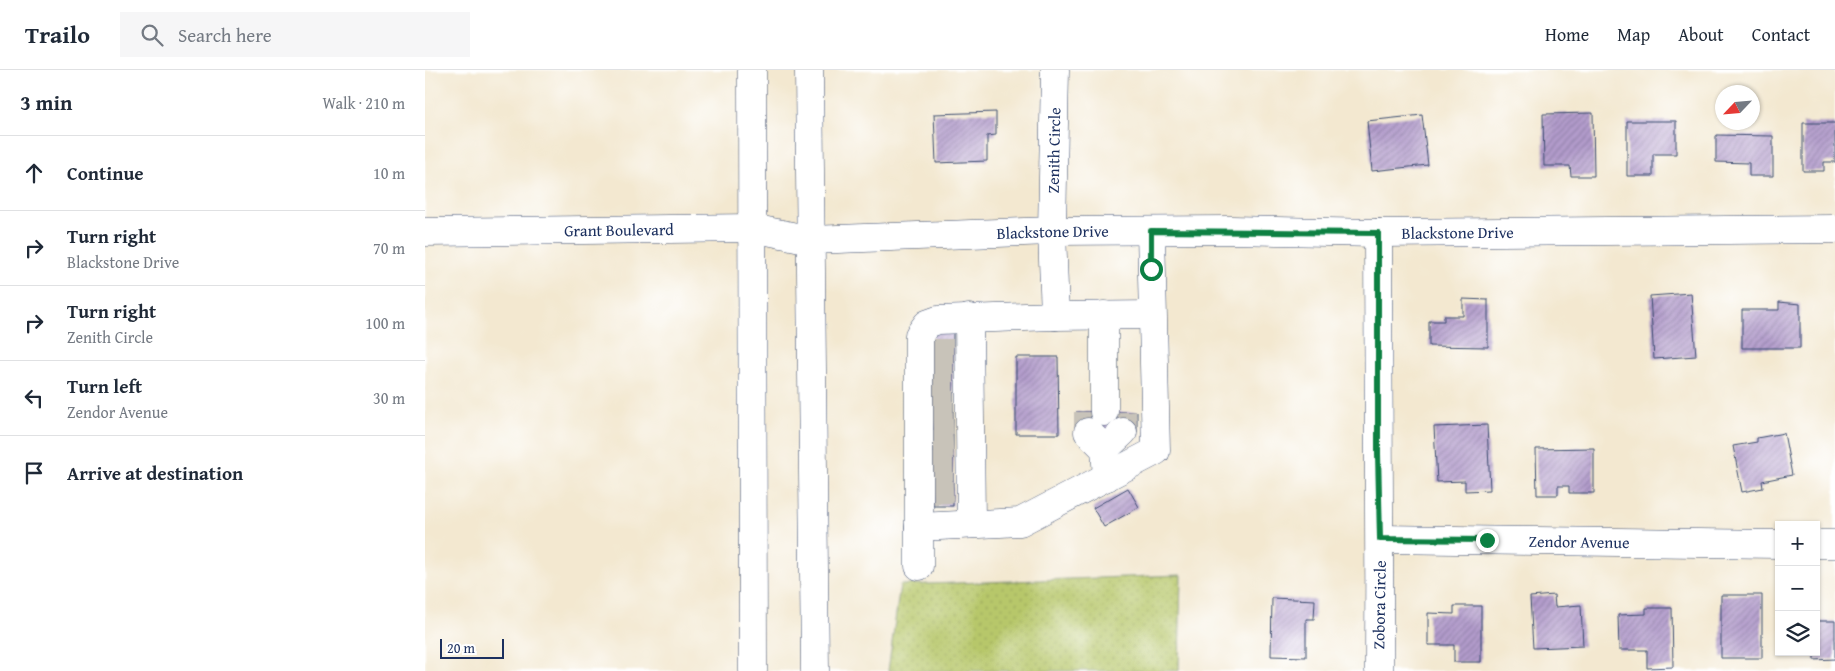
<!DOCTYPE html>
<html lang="en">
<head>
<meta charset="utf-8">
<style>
	:root { --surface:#fff; --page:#f6f6f7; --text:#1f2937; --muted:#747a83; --line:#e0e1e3 }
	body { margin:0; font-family:"Gentium Book Plus",serif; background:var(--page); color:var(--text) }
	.controls { position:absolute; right:15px; bottom:15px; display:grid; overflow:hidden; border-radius:0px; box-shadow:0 1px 4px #0004 }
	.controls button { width:45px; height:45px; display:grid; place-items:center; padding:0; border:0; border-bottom:1px solid var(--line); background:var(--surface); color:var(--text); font:25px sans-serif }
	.compass { position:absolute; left:1290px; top:15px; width:45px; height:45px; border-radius:50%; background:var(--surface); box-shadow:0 1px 4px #0004; rotate:244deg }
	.scale { position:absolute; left:15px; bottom:12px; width:64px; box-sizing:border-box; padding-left:5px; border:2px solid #1b2f5e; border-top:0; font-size:14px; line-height:18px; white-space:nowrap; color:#1b2f5e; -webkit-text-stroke:4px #fff; paint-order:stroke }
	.stop { position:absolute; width:15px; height:15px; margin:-11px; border:4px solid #0b8043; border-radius:50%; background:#fff }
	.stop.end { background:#0b8043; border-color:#fff; box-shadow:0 1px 5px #0008 }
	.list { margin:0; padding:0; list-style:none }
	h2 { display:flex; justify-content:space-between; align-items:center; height:65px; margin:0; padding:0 20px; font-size:21px }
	h2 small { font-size:16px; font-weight:400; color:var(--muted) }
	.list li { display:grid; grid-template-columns:32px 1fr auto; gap:15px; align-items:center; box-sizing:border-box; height:75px; padding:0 20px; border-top:1px solid var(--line) }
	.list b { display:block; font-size:19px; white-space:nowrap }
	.list p { margin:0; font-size:16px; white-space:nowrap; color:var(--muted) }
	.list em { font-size:16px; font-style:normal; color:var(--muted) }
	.icon { flex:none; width:28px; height:28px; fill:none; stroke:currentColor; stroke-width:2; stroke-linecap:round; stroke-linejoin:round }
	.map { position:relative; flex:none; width:1410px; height:601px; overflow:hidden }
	header { display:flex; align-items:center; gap:30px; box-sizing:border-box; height:70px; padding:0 25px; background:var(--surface); border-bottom:1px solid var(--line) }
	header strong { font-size:24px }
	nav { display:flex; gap:28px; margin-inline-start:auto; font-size:18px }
	.search { width:350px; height:45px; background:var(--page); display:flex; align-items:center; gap:12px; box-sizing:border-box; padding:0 18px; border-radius:0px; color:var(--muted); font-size:19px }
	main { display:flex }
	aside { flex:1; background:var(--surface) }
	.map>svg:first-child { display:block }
	.grass { fill:url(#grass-dots); stroke:#697b64 }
	.building { fill:url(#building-hatch) }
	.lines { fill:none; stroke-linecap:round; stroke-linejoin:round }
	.minor-tunnel { stroke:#c8c3b9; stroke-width:28; stroke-dasharray:28 14; stroke-linecap:butt }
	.minor-casing { stroke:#3b4b6f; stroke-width:29 }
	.highway-casing { stroke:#3b4b6f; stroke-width:29 }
	.minor { stroke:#fff; stroke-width:28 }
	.highway { stroke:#fff; stroke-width:28 }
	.route { stroke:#0b8043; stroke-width:6 }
	.labels { text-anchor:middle; stroke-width:5; stroke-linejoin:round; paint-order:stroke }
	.street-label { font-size:16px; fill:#1b2f5e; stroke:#fff }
</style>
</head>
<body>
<header>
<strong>Trailo</strong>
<div class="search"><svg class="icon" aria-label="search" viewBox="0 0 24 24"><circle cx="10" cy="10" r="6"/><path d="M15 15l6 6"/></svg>Search here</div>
<nav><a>Home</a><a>Map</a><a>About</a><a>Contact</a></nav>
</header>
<main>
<aside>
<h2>3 min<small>Walk · 210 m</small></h2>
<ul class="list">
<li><svg class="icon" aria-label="ahead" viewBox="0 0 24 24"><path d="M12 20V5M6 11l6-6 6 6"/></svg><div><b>Continue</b></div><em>10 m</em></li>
<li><svg class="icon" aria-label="right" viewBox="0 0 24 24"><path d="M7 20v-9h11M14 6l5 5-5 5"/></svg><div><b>Turn right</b><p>Blackstone Drive</p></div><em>70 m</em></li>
<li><svg class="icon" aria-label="right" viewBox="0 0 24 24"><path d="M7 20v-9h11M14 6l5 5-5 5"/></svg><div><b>Turn right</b><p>Zenith Circle</p></div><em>100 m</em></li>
<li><svg class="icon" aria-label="left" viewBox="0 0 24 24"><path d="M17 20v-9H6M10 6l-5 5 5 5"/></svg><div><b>Turn left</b><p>Zendor Avenue</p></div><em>30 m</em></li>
<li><svg class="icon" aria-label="arrive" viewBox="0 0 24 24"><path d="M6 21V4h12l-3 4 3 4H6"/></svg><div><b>Arrive at destination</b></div></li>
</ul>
</aside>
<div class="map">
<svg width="1410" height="601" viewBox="0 0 1410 601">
	<defs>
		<pattern id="grass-dots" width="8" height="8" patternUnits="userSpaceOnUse" patternTransform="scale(1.25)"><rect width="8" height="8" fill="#b7c76a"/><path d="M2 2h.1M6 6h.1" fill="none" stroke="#9dab5e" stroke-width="1.8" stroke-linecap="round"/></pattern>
		<pattern id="building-hatch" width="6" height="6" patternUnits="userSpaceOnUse" patternTransform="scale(1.25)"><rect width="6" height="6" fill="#b29bcb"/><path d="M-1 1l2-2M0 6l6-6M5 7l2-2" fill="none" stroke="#907fa8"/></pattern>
	</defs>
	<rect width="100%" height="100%" fill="#fff"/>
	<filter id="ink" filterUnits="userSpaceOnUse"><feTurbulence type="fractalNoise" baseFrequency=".02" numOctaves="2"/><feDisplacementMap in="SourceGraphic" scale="10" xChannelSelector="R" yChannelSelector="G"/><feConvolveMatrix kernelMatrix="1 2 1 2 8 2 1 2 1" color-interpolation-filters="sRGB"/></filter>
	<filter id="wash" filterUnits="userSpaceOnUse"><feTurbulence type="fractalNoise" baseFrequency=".0096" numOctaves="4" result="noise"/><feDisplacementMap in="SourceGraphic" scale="20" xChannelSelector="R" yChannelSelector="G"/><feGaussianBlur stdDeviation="1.12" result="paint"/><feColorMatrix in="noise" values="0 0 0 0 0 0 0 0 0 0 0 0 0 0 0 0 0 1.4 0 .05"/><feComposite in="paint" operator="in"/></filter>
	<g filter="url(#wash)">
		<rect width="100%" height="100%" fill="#f3e8d0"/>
		<path class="grass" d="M 756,505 L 754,601 L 463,601 L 475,515 Z"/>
		<g id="blocks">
			<path class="building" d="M 571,42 L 571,65 L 562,66 L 562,91 L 511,93 L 509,44 Z
				M 1168,43 L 1169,106 L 1146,106 L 1145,96 L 1119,96 L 1118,44 Z
				M 997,45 L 1003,95 L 947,101 L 942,51 Z
				M 1202,51 L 1251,51 L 1251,84 L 1228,84 L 1228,106 L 1202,106 Z
				M 1378,53 L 1410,53 L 1410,92 L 1399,92 L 1399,101 L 1378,101 Z
				M 1291,65 L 1348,66 L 1348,106 L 1324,106 L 1324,93 L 1291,92 Z
				M 1266,223 L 1271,286 L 1229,289 L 1225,226 Z
				M 1038,229 L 1063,230 L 1063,277 L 1004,276 L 1004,251 L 1019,251 L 1019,246 L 1038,246 Z
				M 1354,232 L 1375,234 L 1375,278 L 1317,278 L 1317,240 L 1354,240 Z
				M 508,258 L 528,258 L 528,436 L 508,436 Z
				M 591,287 L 633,287 L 634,364 L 591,364 Z
				M 651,342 L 712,342 L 712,362 L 651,362 Z
				M 1062,355 L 1065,420 L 1040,421 L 1040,411 L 1012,412 L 1009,357 Z
				M 1359,363 L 1367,405 L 1337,411 L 1338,418 L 1317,422 L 1308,376 L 1332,372 L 1332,368 Z
				M 1169,378 L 1169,423 L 1144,423 L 1144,416 L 1133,416 L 1133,425 L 1112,425 L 1111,379 Z
				M 703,418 L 714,437 L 679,457 L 668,438 Z
				M 1129,525 L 1130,537 L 1156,535 L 1158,576 L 1108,578 L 1105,527 Z
				M 1296,525 L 1337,525 L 1337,588 L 1296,588 Z
				M 847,528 L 890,530 L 889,549 L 881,549 L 881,587 L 846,586 Z
				M 1029,536 L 1056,536 L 1056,592 L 1029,592 L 1029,575 L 1003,575 L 1003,543 L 1029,544 Z
				M 1221,538 L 1247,538 L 1248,597 L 1222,598 L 1222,580 L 1194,580 L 1193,545 L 1221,544 Z
				M 1391,551 L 1410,551 L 1410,589 L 1389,590 L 1389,582 L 1391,582 Z"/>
		</g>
	</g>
	<g filter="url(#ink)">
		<use href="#blocks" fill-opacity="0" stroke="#3b4b6f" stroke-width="1"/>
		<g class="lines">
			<path class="minor-tunnel" d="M 508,283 L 528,283
				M 508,305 L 528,305
				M 508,328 L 528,328
				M 663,342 L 663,362
				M 697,342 L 698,362
				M 508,351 L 528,350
				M 508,374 L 528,373
				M 508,396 L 528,396
				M 508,420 L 528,419"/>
			<g class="minor-casing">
				<g id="minor">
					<path id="s1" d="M 0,162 L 327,158 L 386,170 L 627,161 L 806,160 L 953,163 L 1410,159"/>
					<path d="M 953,163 C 953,309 955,455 954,601"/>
					<path d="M 630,246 L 727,245"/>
					<path d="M 544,248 L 546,454"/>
					<path d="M 679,342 L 679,245"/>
					<path d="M 663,362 L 680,379 L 682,407"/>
					<path d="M 680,379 L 698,362"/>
					<path d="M 494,457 L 595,452 L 731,381 L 726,161"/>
					<path id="s2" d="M 955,469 L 1354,474"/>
					<path d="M 1391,474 L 1410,474"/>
					<path id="s3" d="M 494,496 L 494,265 L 502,254 L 513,250 L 630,246 L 627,161 L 630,0"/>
				</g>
			</g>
			<g class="highway-casing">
				<path id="highway" d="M 327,0 L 328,601
					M 384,0 L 390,601"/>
			</g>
			<use href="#minor" class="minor"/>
			<use href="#highway" class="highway"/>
		</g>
	</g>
	<g class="lines" filter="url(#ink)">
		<path class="route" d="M 726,199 L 726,161 L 953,163 L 953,384 L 955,469 L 1062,470"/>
	</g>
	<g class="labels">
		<g class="street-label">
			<text dy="6" stroke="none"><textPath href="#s3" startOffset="539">Zenith Circle</textPath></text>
			<text dy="6" stroke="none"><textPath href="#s1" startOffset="194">Grant Boulevard</textPath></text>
			<text dy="6" stroke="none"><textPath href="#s1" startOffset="1034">Blackstone Drive</textPath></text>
			<text dy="6" stroke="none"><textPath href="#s1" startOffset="629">Blackstone Drive</textPath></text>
			<text dy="6" stroke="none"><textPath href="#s2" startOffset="199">Zendor Avenue</textPath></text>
			<text transform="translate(954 535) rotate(-89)" y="6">Zobora Circle</text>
		</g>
	</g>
</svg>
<div class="controls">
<button>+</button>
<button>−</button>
<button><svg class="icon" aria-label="layers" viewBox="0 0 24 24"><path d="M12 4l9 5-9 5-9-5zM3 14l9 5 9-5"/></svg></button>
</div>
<svg class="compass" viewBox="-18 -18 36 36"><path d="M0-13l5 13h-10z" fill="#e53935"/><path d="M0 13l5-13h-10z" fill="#747a83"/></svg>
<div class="scale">20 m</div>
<div class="stop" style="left:726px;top:199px"></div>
<div class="stop end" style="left:1062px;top:470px"></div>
</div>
</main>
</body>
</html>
